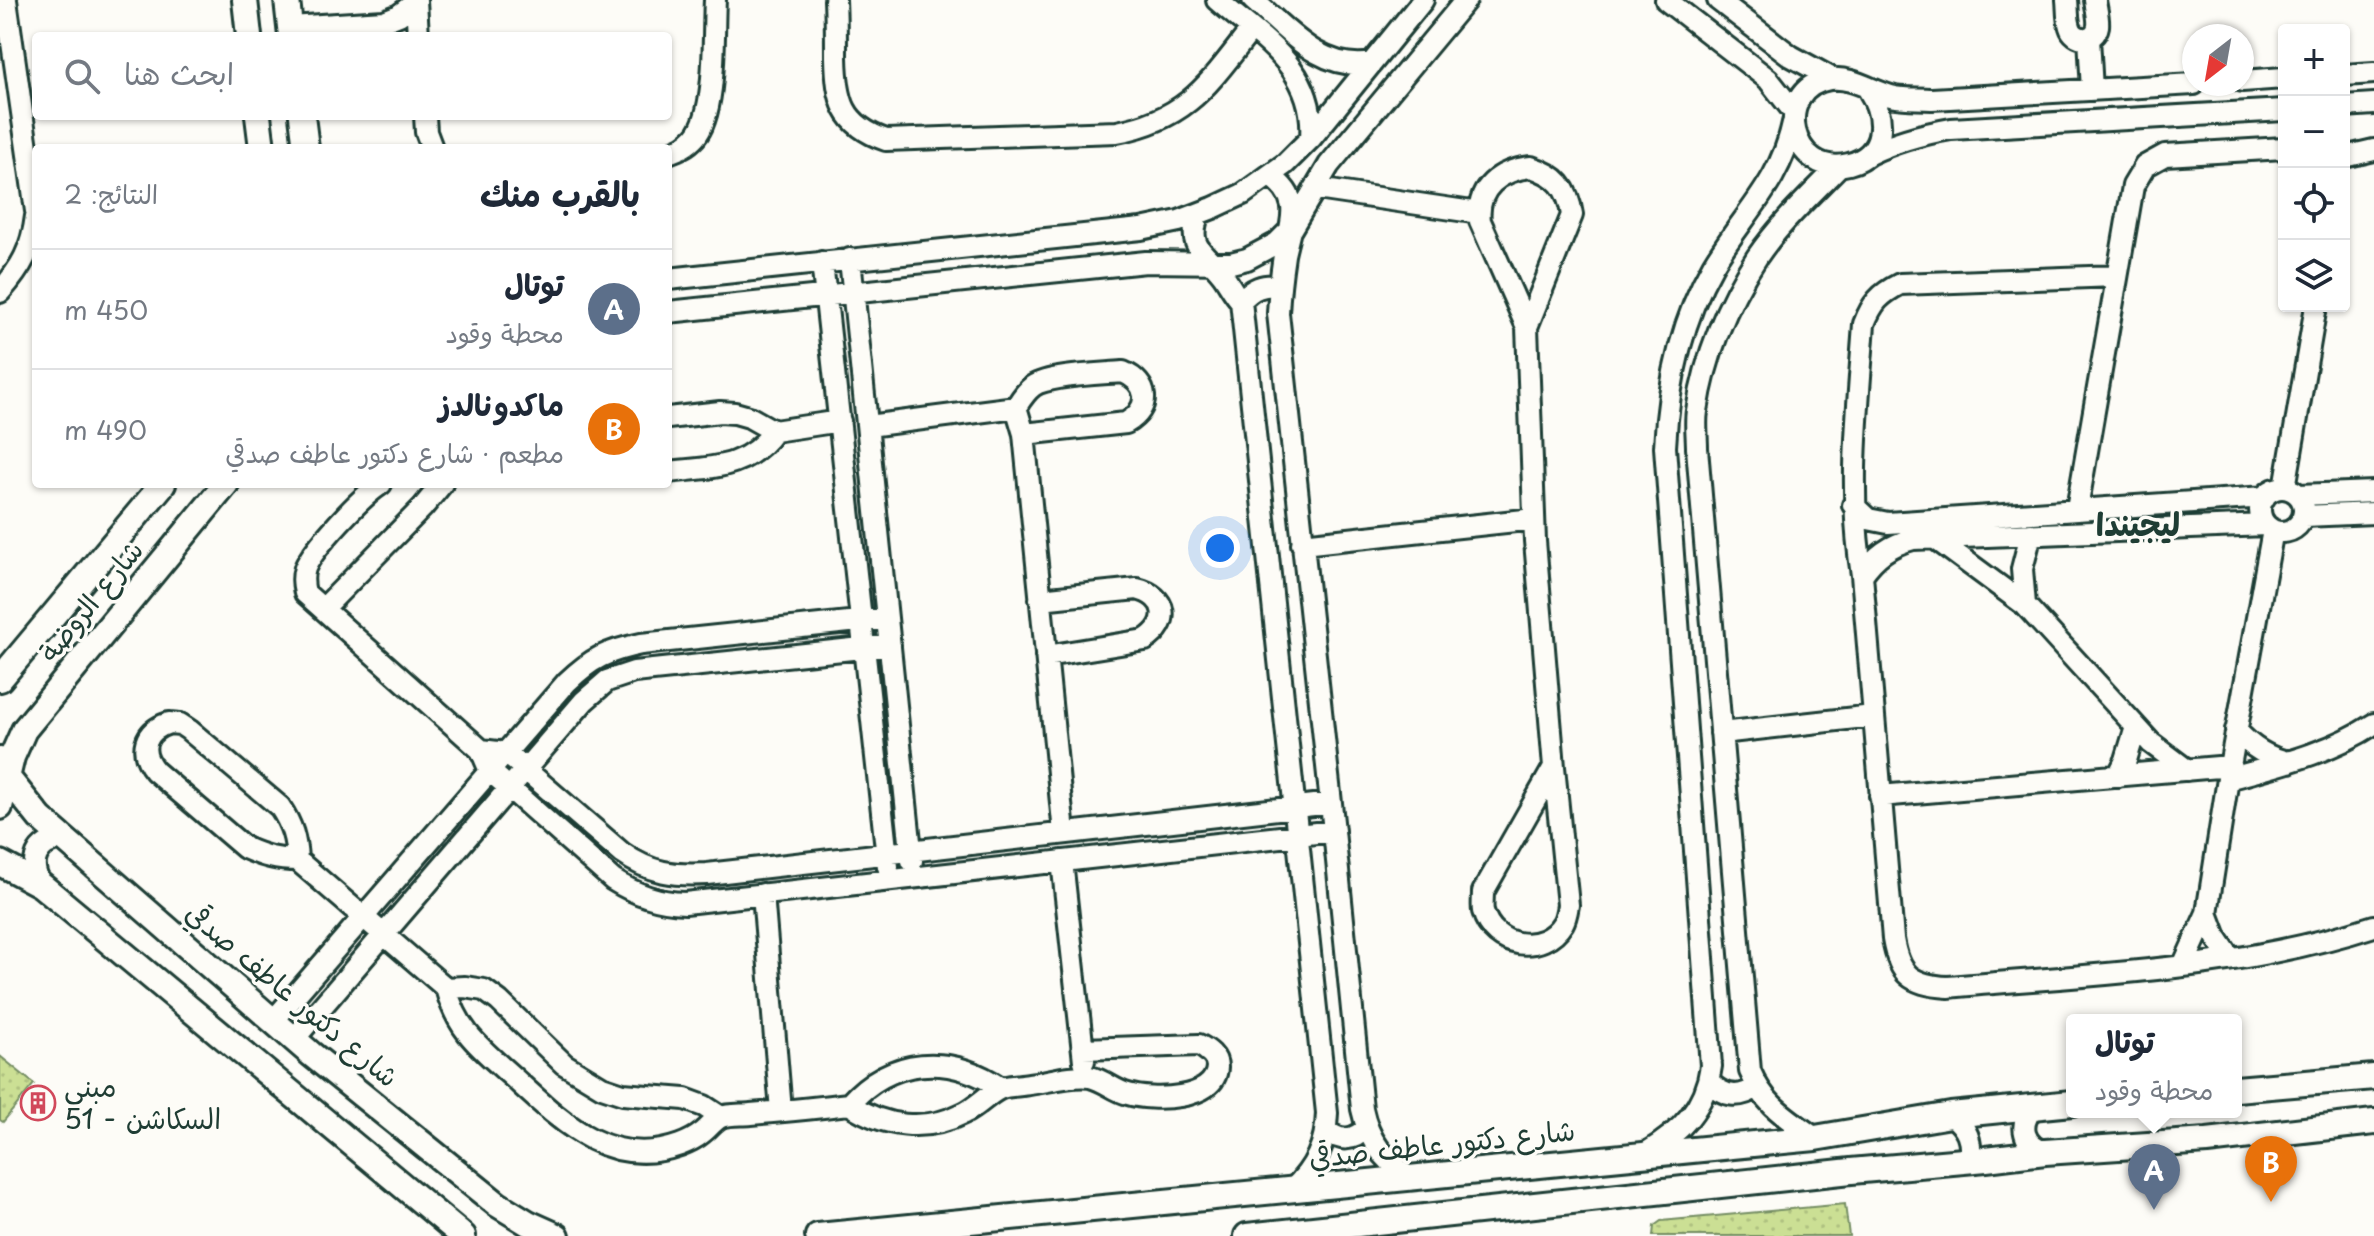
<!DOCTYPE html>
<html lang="ar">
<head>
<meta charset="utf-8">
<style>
	:root { --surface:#fff; --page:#f6f6f7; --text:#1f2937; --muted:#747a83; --line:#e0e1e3; --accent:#b45309 }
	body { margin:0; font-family:"Playpen Sans","Playpen Sans Arabic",sans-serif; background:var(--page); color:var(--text); direction:rtl }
	.controls { position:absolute; right:24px; top:24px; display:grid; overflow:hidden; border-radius:8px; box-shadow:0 2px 6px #0004 }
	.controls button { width:72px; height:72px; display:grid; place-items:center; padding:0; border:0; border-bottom:2px solid var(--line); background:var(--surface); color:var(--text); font:40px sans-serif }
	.compass { position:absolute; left:2182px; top:24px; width:72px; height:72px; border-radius:50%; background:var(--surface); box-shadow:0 2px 6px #0004; rotate:211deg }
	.you { position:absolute; left:1220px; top:548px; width:28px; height:28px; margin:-20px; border:6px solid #fff; border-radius:50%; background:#1a73e8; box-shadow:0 0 0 12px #1a73e833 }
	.badge { display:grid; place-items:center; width:52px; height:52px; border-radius:50%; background:var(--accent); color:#fff; font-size:26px; font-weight:700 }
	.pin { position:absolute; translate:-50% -66px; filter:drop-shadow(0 2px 4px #0008) }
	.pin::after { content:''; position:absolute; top:42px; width:28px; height:24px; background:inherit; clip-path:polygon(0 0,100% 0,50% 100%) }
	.popup { position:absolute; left:2066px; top:1014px; width:176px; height:104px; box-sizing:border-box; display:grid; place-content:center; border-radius:8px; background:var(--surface); filter:drop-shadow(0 2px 6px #0005); font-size:26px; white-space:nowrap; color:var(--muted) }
	.popup b { font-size:30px; color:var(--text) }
	.popup::after { content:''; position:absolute; left:50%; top:100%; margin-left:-16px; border:16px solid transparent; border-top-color:var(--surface) }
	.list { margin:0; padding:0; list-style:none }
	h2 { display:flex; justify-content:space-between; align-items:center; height:104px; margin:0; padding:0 32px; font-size:34px }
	h2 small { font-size:26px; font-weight:400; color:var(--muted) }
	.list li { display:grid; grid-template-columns:52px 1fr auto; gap:24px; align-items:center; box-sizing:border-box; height:120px; padding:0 32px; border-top:2px solid var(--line) }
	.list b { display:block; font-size:30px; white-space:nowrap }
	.list p { margin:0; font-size:26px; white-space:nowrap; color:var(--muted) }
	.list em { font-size:26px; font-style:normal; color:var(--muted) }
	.icon { flex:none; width:44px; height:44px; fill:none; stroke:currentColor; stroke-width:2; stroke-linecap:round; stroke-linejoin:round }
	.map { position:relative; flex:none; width:2374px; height:1236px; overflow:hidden; direction:ltr }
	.search { position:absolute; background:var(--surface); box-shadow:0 2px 6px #0004; left:32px; top:32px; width:640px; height:88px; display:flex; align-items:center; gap:20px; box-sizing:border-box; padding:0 28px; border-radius:8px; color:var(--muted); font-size:30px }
	.panel { position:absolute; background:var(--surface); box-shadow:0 2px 6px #0004; left:32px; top:144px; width:640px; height:344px; border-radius:8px; direction:rtl }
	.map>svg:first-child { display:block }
	.green { fill:url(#green-dots); stroke:#758e64; stroke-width:2 }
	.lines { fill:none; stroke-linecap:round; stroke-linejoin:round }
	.minor-casing { stroke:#1f3d34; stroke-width:26 }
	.tertiary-casing { stroke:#1f3d34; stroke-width:30 }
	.minor { stroke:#fdfcf7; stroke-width:20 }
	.tertiary { stroke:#fdfcf7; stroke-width:24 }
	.labels { text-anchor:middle; stroke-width:7; stroke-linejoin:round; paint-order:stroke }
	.street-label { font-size:28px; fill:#1f3d34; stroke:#fdfcf7 }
	.poi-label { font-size:28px; fill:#1f3d34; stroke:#fdfcf7; text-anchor:start }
	.quarter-label { font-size:32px; font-weight:bold; fill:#1f3d34; stroke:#fdfcf7 }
</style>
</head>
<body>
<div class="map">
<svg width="2374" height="1236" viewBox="0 0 2374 1236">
	<defs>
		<pattern id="green-dots" width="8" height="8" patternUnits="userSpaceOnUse" patternTransform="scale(2)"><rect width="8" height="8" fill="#cbdf94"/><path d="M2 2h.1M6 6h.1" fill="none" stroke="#aec080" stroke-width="1.8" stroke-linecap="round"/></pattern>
	</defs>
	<rect width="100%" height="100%" fill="#fdfcf7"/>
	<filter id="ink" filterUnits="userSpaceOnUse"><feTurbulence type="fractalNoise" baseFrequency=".0125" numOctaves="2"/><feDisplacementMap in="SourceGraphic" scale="16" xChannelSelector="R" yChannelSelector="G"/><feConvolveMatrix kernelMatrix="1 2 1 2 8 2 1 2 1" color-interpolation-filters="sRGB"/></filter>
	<g filter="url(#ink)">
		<path class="green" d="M 0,1056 L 34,1084 L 3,1122 L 0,1120 Z
			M 1845,1204 L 1849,1236 L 1653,1236 L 1654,1226 L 1661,1221 Z"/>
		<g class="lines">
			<g class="minor-casing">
				<path id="minor" d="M 6,0 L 36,211
					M 416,0 L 418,36
					M 835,0 C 836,19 836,38 836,57 C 837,100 842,125 886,140 L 1117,132 C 1188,119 1209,83 1251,30
					M 1217,0 C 1263,40 1316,69 1311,138
					M 1253,0 C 1288,30 1321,72 1372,63
					M 1666,0 L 1768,79 L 1794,112
					M 1718,0 L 1791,56 L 1833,79
					M 2067,0 C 2068,8 2067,18 2070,27 C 2074,41 2095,43 2098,26 C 2099,18 2096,8 2095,0
					M 290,27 L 384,21 L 399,15 L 416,2
					M 2089,38 L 2092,90
					M 2344,75 L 2374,73
					M 2242,81 L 2284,78
					M 1868,89 C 1886,117 1887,154 1849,164 C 1791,179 1770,89 1830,79 C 1852,76 1873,92 1895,97 C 1907,99 1919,98 1932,99 L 2194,84
					M 2344,106 L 2374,104
					M 425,116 L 426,132 L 432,148
					M 668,153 C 679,149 687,146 695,137 C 717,113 713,34 715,0
					M 1869,154 C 1896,141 1922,134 1951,129 L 2284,110
					M 2344,157 L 2374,150
					M 1531,167 C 1557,175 1568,188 1572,215 L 1527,327 L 1480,221 C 1476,188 1500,170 1531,167 Z
					M 1270,176 C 1304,199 1291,222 1284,255 C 1281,275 1279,293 1278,313 L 1334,831 L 1362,1109 C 1369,1142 1383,1157 1409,1178
					M 1317,189 L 1479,213
					M 1198,215 C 1187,249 1204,251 1222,274 C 1229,283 1233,293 1241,301 L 1327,1113 C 1326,1145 1315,1168 1292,1190
					M 850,259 L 912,861
					M 822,262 L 888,867
					M 2116,276 L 1900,284 C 1880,294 1872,303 1864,324 C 1858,408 1848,491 1862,575 L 1893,939 C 1899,975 1911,985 1948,987 C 2090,974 2237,971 2374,926
					M 668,279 L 1141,229 L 1179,221 L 1213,208 L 1243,194 L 1285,164 L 1311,138 L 1423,0
					M 0,292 C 22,267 32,249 36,216
					M 1241,301 C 1252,288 1263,284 1279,286
					M 668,312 L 1146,262 L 1231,263 L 1247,259 L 1277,243 L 1291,229 L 1329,165 L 1466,0
					M 1527,327 L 1535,541 L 1554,767
					M 1016,407 C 1021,399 1025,392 1033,386 C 1049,375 1101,374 1123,372 C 1149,383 1152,408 1126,423 L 1024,434
					M 668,418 L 720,412 L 735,413 L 749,417 L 774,431 L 840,421
					M 868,426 L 1016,407 L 1024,434 L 1064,833
					M 668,472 C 711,467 746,470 774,431
					M 381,484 C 362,496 313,548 305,568 C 302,577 303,585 305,593 L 481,750 L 490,771 L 613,880 C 637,895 658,902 685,903 L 1334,831
					M2260 510a22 22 0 1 1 44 0a22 22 0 1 1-44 0Z
					M 2285,488 L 2316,306
					M 2299,495 L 2374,492
					M 1853,505 L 1868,519 L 1888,523 L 2265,497
					M 2077,509 L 2133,186 L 2145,166 L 2165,155 L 2284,148
					M 2304,516 L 2374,513
					M 1933,537 L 2025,605 L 2151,743 L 2187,770
					M 1302,544 L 1534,519
					M 1862,575 C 1875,556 1890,545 1913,539 L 2266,525
					M 1040,599 L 1137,589 C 1167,596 1172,623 1145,640 L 1046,656
					M 2025,605 L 2022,569 L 2031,534
					M 323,609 L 423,507 L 442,484
					M 169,723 L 180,724 L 189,730 L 280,807 C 292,825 296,839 297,860 C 277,860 263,856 245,848 L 155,771 C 138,751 144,731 169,723 Z
					M 2236,730 C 2251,747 2267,758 2289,762
					M 1721,733 L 1873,716
					M 481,750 L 506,753 L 622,853 C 650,873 674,876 707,874 L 1331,803
					M 1554,767 L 1568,905 C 1567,911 1566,918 1563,923 C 1543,956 1493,948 1483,911 C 1482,906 1483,898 1483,892 Z
					M 2118,776 L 2126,760 L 2136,727
					M 2228,779 C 2278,765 2330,753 2374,724
					M 1880,796 L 2230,766
					M 297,860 L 446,988 C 458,1033 482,1049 515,1079 C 563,1123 610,1170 680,1145 C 688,1142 696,1138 702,1133 C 708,1129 714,1120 721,1117 C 729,1114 742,1115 751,1114 C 784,1111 816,1108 849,1104 C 884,1127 925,1133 964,1113 C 977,1107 987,1095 999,1089 C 1007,1085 1020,1086 1029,1084 C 1048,1082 1071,1074 1090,1077 C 1104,1080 1115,1091 1128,1094 C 1151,1101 1216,1101 1217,1067 C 1217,1056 1208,1050 1199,1045 L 1083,1049
					M 1062,861 L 1084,1061
					M 41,885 C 28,862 36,843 62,839
					M 763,894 L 781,1111
					M 2207,913 L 2216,937 L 2231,959
					M 2183,966 L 2207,913 L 2230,766 L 2273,530
					M 446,988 L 465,987 L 484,990 L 499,1001 L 564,1064 L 602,1087 L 623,1094 L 685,1099 L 704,1106 L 721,1117
					M 273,1021 L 567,682 C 592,658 607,651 641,644 L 887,618
					M 294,1039 L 584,701 L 607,681 L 634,672 L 890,645
					M 1709,1081 C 1722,1097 1740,1099 1757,1087
					M 849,1104 C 891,1057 949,1053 1001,1088
					M 2033,1108 C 2018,1125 2023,1145 2045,1152
					M 1951,1115 C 1967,1127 1973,1141 1969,1161
					M 1326,1130 C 1340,1142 1354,1141 1366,1128
					M 1815,1138 C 1786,1117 1764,1105 1750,1071 L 1697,448 C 1697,436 1695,423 1697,411 C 1705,357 1727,303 1757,257 C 1780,223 1811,195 1839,166
					M 1646,1153 C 1681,1132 1705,1108 1711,1066 L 1665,447 C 1668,383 1681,321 1713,265 C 1743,214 1780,184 1793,123"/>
			</g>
			<g class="tertiary-casing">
				<path id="tertiary" d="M 245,0 L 249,36
					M 287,0 L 291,36
					M 258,116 L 262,148
					M 302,116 L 306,148
					M 0,679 L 163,484
					M 0,760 L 7,777 L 40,818 L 311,1054 L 497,1204 L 528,1223 L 557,1236
					M 0,807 L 12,757 L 24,730 L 226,484
					M 0,863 L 41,885 L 463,1236
					M 2236,1089 L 2374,1077
					M 818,1236 L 1815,1138 L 1951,1115 L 2072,1103
					M 1247,1236 L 1851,1171 L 1986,1159 L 2045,1152 L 2207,1141 L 2374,1122"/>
			</g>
			<use href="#minor" class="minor"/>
			<use href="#tertiary" class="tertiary"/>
		</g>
	</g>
	<defs>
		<g id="building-ring" transform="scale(1.8)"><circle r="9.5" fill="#fdfcf7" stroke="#d1495b" stroke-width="1.5"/><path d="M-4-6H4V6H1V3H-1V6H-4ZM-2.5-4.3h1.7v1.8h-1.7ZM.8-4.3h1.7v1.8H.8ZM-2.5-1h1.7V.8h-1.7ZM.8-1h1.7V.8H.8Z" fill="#d1495b"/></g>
	</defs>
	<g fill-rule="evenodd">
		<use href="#building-ring" x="38" y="1103"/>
	</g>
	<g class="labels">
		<g class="street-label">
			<text transform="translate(91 601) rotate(-51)" y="10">شارع الروضة</text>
			<text transform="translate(292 995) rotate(40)" y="10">شارع دكتور عاطف صدقي</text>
			<text transform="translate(1442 1144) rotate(-6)" y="10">شارع دكتور عاطف صدقي</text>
		</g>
		<g class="poi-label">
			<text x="64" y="1097">مبنى<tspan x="64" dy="32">السكاشن - 51</tspan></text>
		</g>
		<g class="quarter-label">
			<text x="2138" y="536">ليجيندا</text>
		</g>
	</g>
</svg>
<div class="controls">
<button>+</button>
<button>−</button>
<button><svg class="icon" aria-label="locate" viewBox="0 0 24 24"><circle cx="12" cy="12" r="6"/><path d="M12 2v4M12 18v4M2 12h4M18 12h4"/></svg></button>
<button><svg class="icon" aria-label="layers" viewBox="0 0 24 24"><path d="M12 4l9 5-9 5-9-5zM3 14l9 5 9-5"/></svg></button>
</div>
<svg class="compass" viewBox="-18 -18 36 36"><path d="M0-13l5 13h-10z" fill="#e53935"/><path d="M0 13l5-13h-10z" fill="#747a83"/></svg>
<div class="you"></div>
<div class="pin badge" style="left:2154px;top:1210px;background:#5c6f8a">A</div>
<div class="popup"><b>توتال</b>محطة وقود</div>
<div class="pin badge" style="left:2271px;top:1202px;background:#e8710a">B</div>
<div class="search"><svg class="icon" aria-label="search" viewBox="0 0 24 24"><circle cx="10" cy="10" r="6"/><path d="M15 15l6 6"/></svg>ابحث هنا</div>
<section class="panel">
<h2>بالقرب منك<small>النتائج: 2</small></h2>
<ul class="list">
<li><span class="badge" style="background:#5c6f8a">A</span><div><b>توتال</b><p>محطة وقود</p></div><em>450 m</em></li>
<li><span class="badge" style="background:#e8710a">B</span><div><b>ماكدونالدز</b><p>مطعم · شارع دكتور عاطف صدقي</p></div><em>490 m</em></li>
</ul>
</section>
</div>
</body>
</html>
